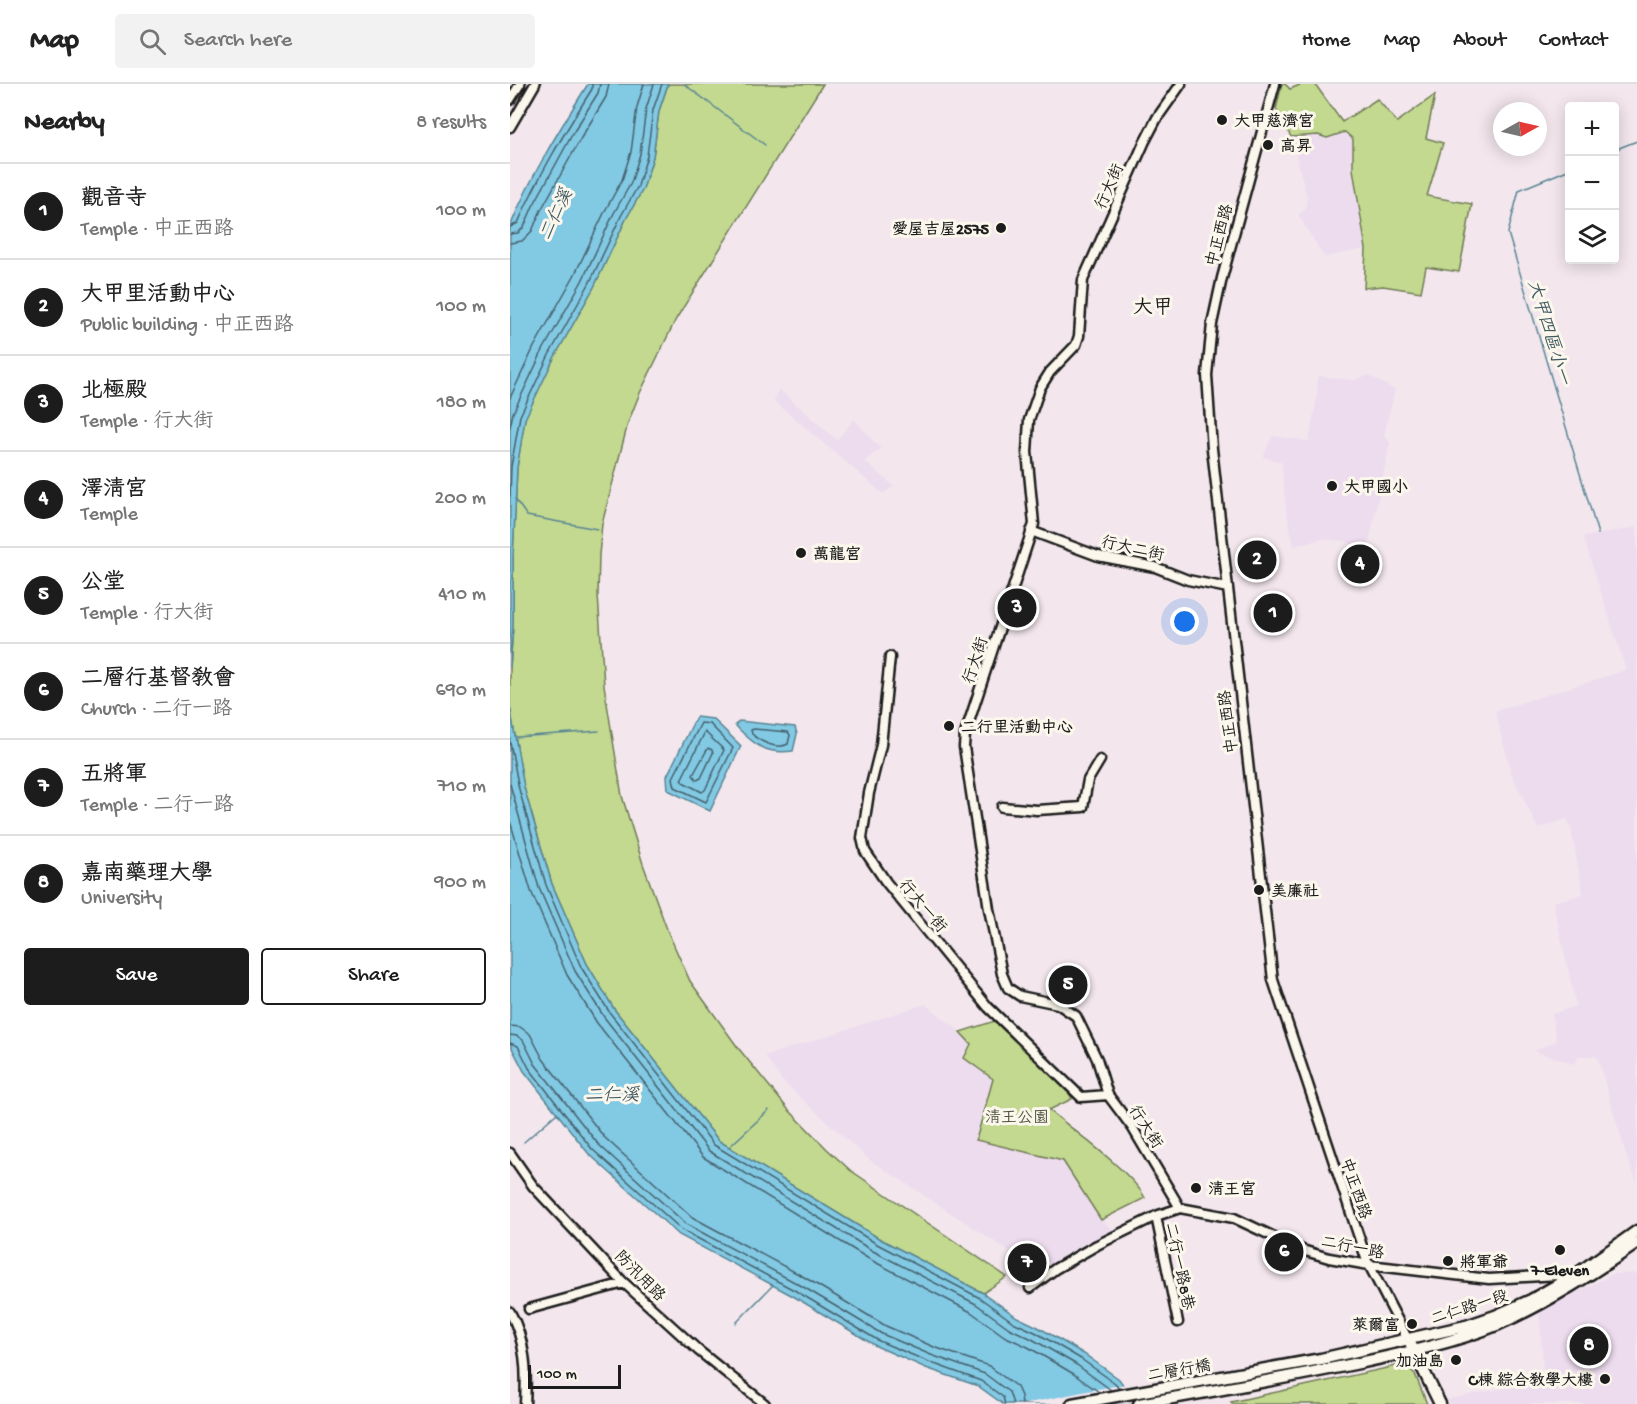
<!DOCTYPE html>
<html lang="en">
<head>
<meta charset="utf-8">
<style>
	:root { --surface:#fff; --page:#f2f2f2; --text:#222; --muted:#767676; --line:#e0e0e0; --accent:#1c1c1c }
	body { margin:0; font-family:"Gochi Hand","LXGW WenKai TC",sans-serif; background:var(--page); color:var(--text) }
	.controls { position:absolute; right:18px; top:18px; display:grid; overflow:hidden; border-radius:6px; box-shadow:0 3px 15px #0003 }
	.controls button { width:54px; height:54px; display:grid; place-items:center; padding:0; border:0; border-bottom:2px solid var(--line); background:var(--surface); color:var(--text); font:30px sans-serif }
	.compass { position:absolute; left:983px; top:18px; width:54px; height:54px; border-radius:50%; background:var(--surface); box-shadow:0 3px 15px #0003; rotate:82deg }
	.scale { position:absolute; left:18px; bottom:15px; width:93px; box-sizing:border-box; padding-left:6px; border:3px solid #1c1c1c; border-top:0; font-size:16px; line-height:21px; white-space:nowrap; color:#1c1c1c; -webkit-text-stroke:4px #fbf7ec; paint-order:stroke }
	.you { position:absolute; left:675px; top:538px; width:21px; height:21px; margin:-15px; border:4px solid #fff; border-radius:50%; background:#1a73e8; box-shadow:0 0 0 9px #1a73e833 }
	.badge { display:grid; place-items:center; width:39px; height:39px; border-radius:50%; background:var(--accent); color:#fff; font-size:20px; font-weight:700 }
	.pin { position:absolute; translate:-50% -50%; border:3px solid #fff; box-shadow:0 2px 6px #0006 }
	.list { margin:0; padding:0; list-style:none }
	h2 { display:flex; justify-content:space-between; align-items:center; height:78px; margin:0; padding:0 24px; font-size:26px }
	h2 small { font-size:20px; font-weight:400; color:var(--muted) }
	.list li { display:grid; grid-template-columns:39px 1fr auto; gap:18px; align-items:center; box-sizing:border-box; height:96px; padding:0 24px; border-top:2px solid var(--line) }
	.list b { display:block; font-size:22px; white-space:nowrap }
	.list p { margin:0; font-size:20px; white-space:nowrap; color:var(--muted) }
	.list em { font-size:20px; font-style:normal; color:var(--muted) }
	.actions { display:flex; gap:12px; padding:18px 24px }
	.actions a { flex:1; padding:14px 0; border:2px solid var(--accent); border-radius:6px; text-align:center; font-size:21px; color:var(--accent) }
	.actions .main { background:var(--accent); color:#fff }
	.icon { flex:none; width:33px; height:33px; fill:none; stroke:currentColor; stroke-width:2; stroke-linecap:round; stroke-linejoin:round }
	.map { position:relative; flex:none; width:1127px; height:1320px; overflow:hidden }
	header { display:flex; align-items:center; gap:36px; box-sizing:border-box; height:84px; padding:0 30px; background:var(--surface); border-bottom:2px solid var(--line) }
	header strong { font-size:28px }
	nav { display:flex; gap:33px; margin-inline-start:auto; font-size:21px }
	.search { width:420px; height:54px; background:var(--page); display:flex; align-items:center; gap:15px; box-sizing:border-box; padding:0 21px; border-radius:6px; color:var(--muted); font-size:22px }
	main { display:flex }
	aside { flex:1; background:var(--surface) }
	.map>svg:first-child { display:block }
	.built { fill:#eddcee }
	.green { fill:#c2d98f; stroke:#6f7a56; stroke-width:1.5 }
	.water { fill:#82c9e4; stroke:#598494; stroke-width:1.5 }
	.pier { fill:#f3e7ed }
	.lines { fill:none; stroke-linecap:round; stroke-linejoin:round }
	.shore { stroke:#45616c; stroke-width:1.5 }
	.stream { stroke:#598494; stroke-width:1.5 }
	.minor-casing { stroke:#1c1c1c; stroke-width:13 }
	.major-casing { stroke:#1c1c1c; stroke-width:15 }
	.minor { stroke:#fbf7ec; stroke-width:8 }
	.major { stroke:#fbf7ec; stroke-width:10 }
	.poi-dot { fill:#1c1c1c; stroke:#fbf7ec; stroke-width:2 }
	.labels { text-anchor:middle; stroke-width:6; stroke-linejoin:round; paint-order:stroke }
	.poi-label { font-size:16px; font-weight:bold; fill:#1c1c1c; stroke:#fbf7ec; text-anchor:start }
	.street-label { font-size:16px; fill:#1c1c1c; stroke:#fbf7ec }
	.park-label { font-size:16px; fill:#4e553e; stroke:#fbf7ec }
	.water-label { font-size:18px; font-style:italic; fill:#405962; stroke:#fbf7ec }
	.quarter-label { font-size:20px; fill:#1c1c1c; stroke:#fbf7ec }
</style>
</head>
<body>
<header>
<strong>Map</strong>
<div class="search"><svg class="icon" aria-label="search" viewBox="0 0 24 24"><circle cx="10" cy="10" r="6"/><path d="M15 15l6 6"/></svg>Search here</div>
<nav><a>Home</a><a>Map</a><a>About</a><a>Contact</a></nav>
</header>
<main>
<aside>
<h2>Nearby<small>8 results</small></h2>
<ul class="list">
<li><span class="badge">1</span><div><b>觀音寺</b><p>Temple · 中正西路</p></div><em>100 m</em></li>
<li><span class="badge">2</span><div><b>大甲里活動中心</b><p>Public building · 中正西路</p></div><em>100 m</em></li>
<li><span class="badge">3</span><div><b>北極殿</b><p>Temple · 行大街</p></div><em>180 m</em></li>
<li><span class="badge">4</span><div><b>澤清宮</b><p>Temple</p></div><em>200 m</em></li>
<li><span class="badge">5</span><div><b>公堂</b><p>Temple · 行大街</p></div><em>410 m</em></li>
<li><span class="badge">6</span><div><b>二層行基督教會</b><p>Church · 二行一路</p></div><em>690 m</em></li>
<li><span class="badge">7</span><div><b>五將軍</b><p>Temple · 二行一路</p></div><em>710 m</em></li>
<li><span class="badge">8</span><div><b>嘉南藥理大學</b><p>University</p></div><em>900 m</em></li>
</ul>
<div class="actions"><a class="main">Save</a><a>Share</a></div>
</aside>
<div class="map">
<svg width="1127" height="1320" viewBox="0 0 1127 1320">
	<rect width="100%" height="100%" fill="#f3e7ed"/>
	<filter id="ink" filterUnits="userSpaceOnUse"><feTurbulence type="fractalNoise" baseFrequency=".0167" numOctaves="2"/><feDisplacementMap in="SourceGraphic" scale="12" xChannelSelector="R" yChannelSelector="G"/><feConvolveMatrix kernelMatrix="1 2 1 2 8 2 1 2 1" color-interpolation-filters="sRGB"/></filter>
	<g filter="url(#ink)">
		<path class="built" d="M 836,47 L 843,55 L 843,86 L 856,165 L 814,173 L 788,131 L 795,126 L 797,113 L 781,53 L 808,51 L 817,54 Z
			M 858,291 L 885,306 L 874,351 L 880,359 L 857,469 L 854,464 L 834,457 L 813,455 L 784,462 L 776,426 L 771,378 L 753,373 L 762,352 L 799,357 L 807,312 L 808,292 L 843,296 Z
			M 269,305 L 327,356 L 344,335 L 371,365 L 354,377 L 384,402 L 373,410 L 264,317 Z
			M 1127,443 L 1127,1098 L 1117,1074 L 1087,972 L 1070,972 L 1064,980 L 1024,967 L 1046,957 L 1042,930 L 1066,922 L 1043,818 L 1073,810 L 1061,745 L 1057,735 L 1028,745 L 1001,689 L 985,627 L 1116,586 L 1073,453 Z
			M 415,920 L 445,943 L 461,959 L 454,974 L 483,995 L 467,1056 L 553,1077 L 591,1136 L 609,1150 L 545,1185 L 528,1169 L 511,1175 L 357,1074 L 272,997 L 255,972 Z
			M 1127,1189 L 1127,1320 L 940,1320 L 938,1315 L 1034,1296 L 1029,1227 L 1103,1190 Z"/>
		<path class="green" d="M 158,0 L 313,0 L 166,235 L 129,311 L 118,339 L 92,440 L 89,471 L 88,511 L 94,601 L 112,712 L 133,780 L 158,848 L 180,897 L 229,965 L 277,1024 L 317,1065 L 340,1086 L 497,1193 L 473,1209 L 370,1155 L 209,1057 L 104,925 L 77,880 L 42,800 L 14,704 L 0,623 L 0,584 L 3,542 L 3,473 L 7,384 L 15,334 L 44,274 L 84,203 L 116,135 L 133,105 L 143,73 L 149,27 Z
			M 772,0 L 775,0 L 780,5 L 792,0 L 805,0 L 832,38 L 867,15 L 887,38 L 925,11 L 916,54 L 933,59 L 917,112 L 962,120 L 949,188 L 916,183 L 911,208 L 873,202 L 854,204 L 856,165 L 843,85 L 843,55 L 835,48 L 817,54 L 808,51 L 781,53 L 766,25 Z
			M 491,935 L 553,996 L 562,1015 L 539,1026 C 562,1045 624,1090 635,1114 L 591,1136 L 553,1077 L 466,1056 L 483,995 L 454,974 L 461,960 L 450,948 Z
			M 895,1280 L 905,1290 L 917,1320 L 723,1320 L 721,1318 Z"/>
		<path class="water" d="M 78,0 L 158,0 L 149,27 L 143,73 L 133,105 L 116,135 L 84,203 L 44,274 L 15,335 L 7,384 L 3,473 L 3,542 L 0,584 L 0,143 C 20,93 49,46 78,0 Z
			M 0,623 L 14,703 L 27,749 L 42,800 L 77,880 L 104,925 L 209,1057 L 370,1155 L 473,1209 L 507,1233 L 528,1243 L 574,1270 L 609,1295 L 627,1320 L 493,1320 L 468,1302 L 416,1284 L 366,1262 L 283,1212 L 169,1151 L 78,1069 L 14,987 L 0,960 Z
			M 186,633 L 203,635 L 231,662 L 200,727 L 158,706 L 157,692 Z
			M 229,637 L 285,643 L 287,650 L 283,667 C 255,671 243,660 225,641 Z"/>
		<path class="pier" d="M 616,1300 L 630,1320 L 514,1320 L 582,1306 Z"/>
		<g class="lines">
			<path class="shore" d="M 0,143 L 8,139 C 28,92 55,48 82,5 L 82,0
				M 0,150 L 8,149 L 14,143 L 23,122 L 63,49 L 88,9 L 90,0
				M 0,159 L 12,157 L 22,147 L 31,126 L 71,54 L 96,13 L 99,0
				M 0,314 L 24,263 L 64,192 L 96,125 L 112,96 L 121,68 L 127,23 L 134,0
				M 0,343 L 3,329 L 32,268 L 72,197 L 104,129 L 121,99 L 130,70 L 136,25 L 144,0
				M 0,412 L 1,383 L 10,332 L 39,271 L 79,200 L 111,132 L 128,102 L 137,72 L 143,26 L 152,0
				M 191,639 L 200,640 L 223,664 L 196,718 L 165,703 L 163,694 Z
				M 244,645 L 278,648 L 280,651 L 278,660 C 267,666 250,658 242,650 L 241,646 Z
				M 195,648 L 214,666 L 195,706 L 192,708 L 173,698 L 171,696 Z
				M 0,658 L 9,705 L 36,801 L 71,883 L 100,929 L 204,1061 L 367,1160 L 470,1214 L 503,1238 L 525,1248 L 571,1275 L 605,1299 L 609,1305
				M 198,664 L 202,666 L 203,669 L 191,694 L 187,696 L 183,691 Z
				M 0,700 L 29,804 L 65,887 L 94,933 L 199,1067 L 363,1167 L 466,1220 L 499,1244 L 522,1255 L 567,1281 L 601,1306
				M 0,737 L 21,807 L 57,891 L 87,939 L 193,1073 L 359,1175 L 461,1228 L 494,1252 L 518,1263 L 562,1289 L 589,1308
				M 0,942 L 10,943 L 20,950 L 33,975 L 94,1053 L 182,1133 L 294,1193 L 376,1242 L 424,1263 L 479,1282 L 507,1303 L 511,1312 L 512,1320
				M 0,951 L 7,952 L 13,956 L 25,980 L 88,1060 L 176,1140 L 290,1201 L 372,1250 L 421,1271 L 475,1290 L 499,1308 L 503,1320
				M 0,959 L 8,962 L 19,984 L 82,1065 L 172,1146 L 286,1207 L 369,1257 L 419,1278 L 471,1297 L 493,1313 L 495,1320"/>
			<path class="stream" d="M 174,0 L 255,61
				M 1104,66 L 1127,57
				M 1060,85 L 1009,106 L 998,149 L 1088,450
				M 5,415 L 17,432 L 87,445
				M 6,653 L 89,647
				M 14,1058 L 47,1029
				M 218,1064 L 259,1026
				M 226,1239 L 263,1201"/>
			<g class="minor-casing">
				<path id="minor" d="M 765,0 L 712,194 L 702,240 L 697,291 L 702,365 L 763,896 L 857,1177 L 898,1256
					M 0,16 L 10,0
					M 0,43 L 25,0
					M 521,447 L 588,472 L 645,483 L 678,496 L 718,504
					M 380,573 L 371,661 L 359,709 L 352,754 L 355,767 L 376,798 L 478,923 L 571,1013 L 598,1011
					M 492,723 L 527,726 L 573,723 L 578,696 L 590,676
					M 0,1069 L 23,1102 L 112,1197 L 189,1267 L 255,1320
					M 670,1124 L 622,1043 L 598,1011 L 587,975 L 566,932 L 548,920 L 510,912 L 498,904 L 492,890 L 479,825 L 454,663 L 455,650 L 524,440 L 517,368 L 519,336 L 530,304 L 540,288 L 566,261 L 569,252 L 573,196 L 634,59 L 647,34 L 671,0
					M 646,1132 L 668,1238
					M 520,1204 L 545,1185 L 587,1161 L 646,1132 L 670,1124 L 724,1134 L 792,1166 L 819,1174 L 859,1181 L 979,1195 L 1065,1190
					M 19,1225 L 114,1199
					M 0,1228 C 16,1257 17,1288 15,1320"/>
			</g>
			<g class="major-casing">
				<path id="major" d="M 901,1261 L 930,1320
					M 562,1320 L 811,1275 L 956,1242 L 985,1232 L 1021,1216 L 1068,1189 L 1127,1147
					M 629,1320 C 703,1307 776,1294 849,1279 C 896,1269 945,1258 989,1240 C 1039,1218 1083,1189 1127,1159"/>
			</g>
			<use href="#minor" class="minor"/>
			<use href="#major" class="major"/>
		</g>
	</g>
	<g class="poi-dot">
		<circle cx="712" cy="36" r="6"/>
		<circle cx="758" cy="61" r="6"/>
		<circle cx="491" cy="144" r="6"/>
		<circle cx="822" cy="402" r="6"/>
		<circle cx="291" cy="469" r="6"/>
		<circle cx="439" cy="642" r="6"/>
		<circle cx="749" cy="806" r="6"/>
		<circle cx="686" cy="1104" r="6"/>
		<circle cx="1050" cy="1166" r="6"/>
		<circle cx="938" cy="1177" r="6"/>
		<circle cx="902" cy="1240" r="6"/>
		<circle cx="946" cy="1276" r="6"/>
		<circle cx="1095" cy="1295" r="6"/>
	</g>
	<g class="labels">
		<g class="poi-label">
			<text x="724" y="42">大甲慈濟宮</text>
			<text x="770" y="67">高昇</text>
			<text x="479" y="150" text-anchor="end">愛屋吉屋2575</text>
			<text x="834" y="408">大甲國小</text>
			<text x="303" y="475">萬龍宮</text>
			<text x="451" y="648">二行里活動中心</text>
			<text x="761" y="812">美廉社</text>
			<text x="698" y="1110">清王宮</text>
			<text x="950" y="1183">將軍爺</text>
			<text x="1050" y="1191" text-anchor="middle">7-Eleven</text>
			<text x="890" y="1246" text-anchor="end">萊爾富</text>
			<text x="934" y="1282" text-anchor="end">加油島</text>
			<text x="1083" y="1301" text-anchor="end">C棟 綜合教學大樓</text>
		</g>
		<g class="street-label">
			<text transform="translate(598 102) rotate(-66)" y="6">行大街</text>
			<text transform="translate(708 151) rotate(-75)" y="6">中正西路</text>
			<text transform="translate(623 463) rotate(13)" y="6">行大二街</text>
			<text transform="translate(464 576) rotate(-72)" y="6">行大街</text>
			<text transform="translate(717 638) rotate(-97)" y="6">中正西路</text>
			<text transform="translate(414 821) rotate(50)" y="6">行大一街</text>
			<text transform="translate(637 1042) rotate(57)" y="6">行大街</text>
			<text transform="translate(847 1104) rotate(71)" y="6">中正西路</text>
			<text transform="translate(843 1162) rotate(11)" y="6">二行一路</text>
			<text transform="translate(671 1182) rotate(78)" y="6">二行一路8巷</text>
			<text transform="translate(131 1191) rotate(45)" y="6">防汛用路</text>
			<text transform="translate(959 1222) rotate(-18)" y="6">二仁路一段</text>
			<text transform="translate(669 1285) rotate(-10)" y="6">二層行橋</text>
		</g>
		<g class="park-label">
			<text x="507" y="1038">清王公園</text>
		</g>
		<g class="water-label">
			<text transform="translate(45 130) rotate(-65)" y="6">二仁溪</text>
			<text transform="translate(1040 248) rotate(73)" y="6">大甲四區小一</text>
			<text x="102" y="1016">二仁溪</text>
		</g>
		<g class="quarter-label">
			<text x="643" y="229">大甲</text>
		</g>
	</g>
</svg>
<div class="controls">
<button>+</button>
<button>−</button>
<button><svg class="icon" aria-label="layers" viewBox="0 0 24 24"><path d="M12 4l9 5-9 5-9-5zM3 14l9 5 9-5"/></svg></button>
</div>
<svg class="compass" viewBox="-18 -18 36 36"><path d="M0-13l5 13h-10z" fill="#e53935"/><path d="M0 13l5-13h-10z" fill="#767676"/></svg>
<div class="scale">100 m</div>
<div class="you"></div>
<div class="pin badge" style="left:763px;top:529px">1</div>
<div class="pin badge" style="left:747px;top:476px">2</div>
<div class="pin badge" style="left:507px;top:524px">3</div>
<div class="pin badge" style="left:850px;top:480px">4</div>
<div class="pin badge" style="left:558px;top:901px">5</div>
<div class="pin badge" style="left:774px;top:1168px">6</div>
<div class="pin badge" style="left:517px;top:1179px">7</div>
<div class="pin badge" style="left:1079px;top:1262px">8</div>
</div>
</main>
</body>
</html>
